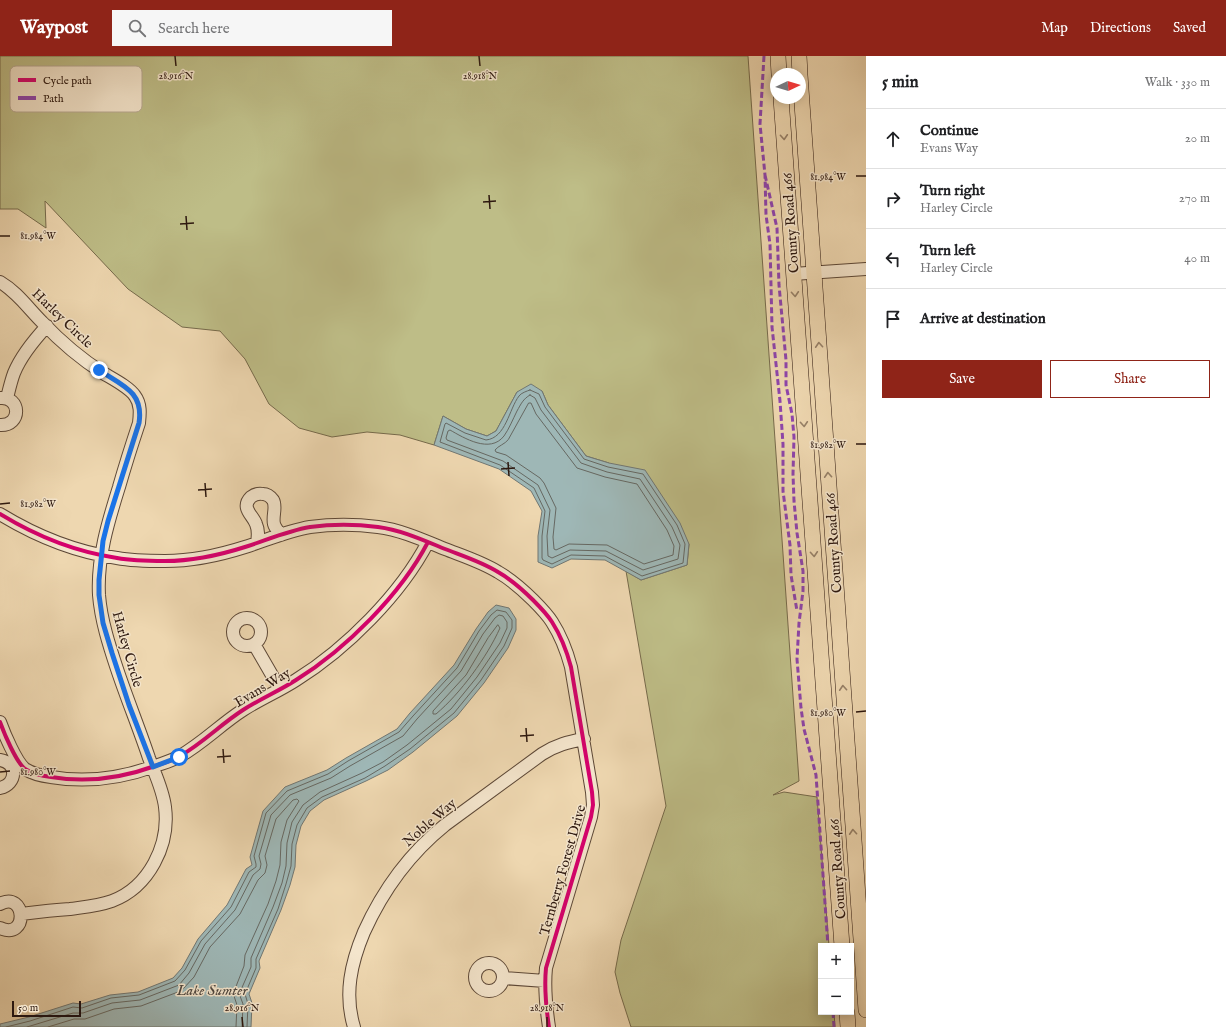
<!DOCTYPE html>
<html lang="en">
<head>
<meta charset="utf-8">
<style>
	:root { --surface:#fff; --page:#f6f6f6; --text:#202124; --muted:#757577; --line:#e0e0e0; --accent:#8f2418 }
	body { margin:0; font-family:"IM FELL English",serif; background:var(--page); color:var(--text) }
	.controls { position:absolute; right:12px; bottom:12px; display:grid; overflow:hidden; border-radius:0px; box-shadow:0 2px 10px #0003 }
	.controls button { width:36px; height:36px; display:grid; place-items:center; padding:0; border:0; border-bottom:1px solid var(--line); background:var(--surface); color:var(--text); font:20px sans-serif }
	.compass { position:absolute; left:770px; top:12px; width:36px; height:36px; border-radius:50%; background:var(--surface); box-shadow:0 2px 10px #0003; rotate:86deg }
	.scale { position:absolute; left:12px; bottom:10px; width:69px; box-sizing:border-box; padding-left:4px; border:2px solid #2d180f; border-top:0; font-size:11px; line-height:14px; white-space:nowrap; color:#2d180f; -webkit-text-stroke:3px #f4e5cc; paint-order:stroke }
	.stop { position:absolute; width:12px; height:12px; margin:-9px; border:3px solid #1a73e8; border-radius:50%; background:#fff }
	.stop.end { background:#1a73e8; border-color:#fff; box-shadow:0 1px 4px #0008 }
	.list { margin:0; padding:0; list-style:none }
	h2 { display:flex; justify-content:space-between; align-items:center; height:52px; margin:0; padding:0 16px; font-size:17px }
	h2 small { font-size:13px; font-weight:400; color:var(--muted) }
	.list li { display:grid; grid-template-columns:26px 1fr auto; gap:12px; align-items:center; box-sizing:border-box; height:60px; padding:0 16px; border-top:1px solid var(--line) }
	.list b { display:block; font-size:15px; white-space:nowrap }
	.list p { margin:0; font-size:13px; white-space:nowrap; color:var(--muted) }
	.list em { font-size:13px; font-style:normal; color:var(--muted) }
	.actions { display:flex; gap:8px; padding:12px 16px }
	.actions a { flex:1; padding:9px 0; border:1px solid var(--accent); border-radius:0px; text-align:center; font-size:14px; color:var(--accent) }
	.actions .main { background:var(--accent); color:#fff }
	.icon { flex:none; width:22px; height:22px; fill:none; stroke:currentColor; stroke-width:2; stroke-linecap:round; stroke-linejoin:round }
	.map { position:relative; flex:none; width:866px; height:971px; overflow:hidden }
	header { display:flex; align-items:center; gap:24px; box-sizing:border-box; height:56px; padding:0 20px; background:var(--accent); color:#fff }
	header strong { font-size:19px }
	nav { display:flex; gap:22px; margin-inline-start:auto; font-size:14px }
	.search { width:280px; height:36px; background:var(--page); display:flex; align-items:center; gap:10px; box-sizing:border-box; padding:0 14px; border-radius:0px; color:var(--muted); font-size:15px }
	main { display:flex }
	aside { flex:1; background:var(--surface) }
	.map>svg:first-child { display:block }
	.green { fill:#bebd87; stroke:#766a4b }
	.water { fill:#9eb7b6; stroke:#717773 }
	.lines { fill:none; stroke-linecap:round; stroke-linejoin:round }
	.shore { stroke:#666862; stroke-width:1 }
	.minor-casing { stroke:#5d4837; stroke-width:14 }
	.major-casing { stroke:#2d180f; stroke-width:16 }
	.minor { stroke:#f4e5cc; stroke-width:12 }
	.major { stroke:#eed7b0; stroke-width:15 }
	.quiet { stroke:#8e44ad; stroke-width:3; stroke-dasharray:6 3; stroke-linecap:butt }
	.cycleway-casing { stroke:#f4e5cc; stroke-width:6 }
	.cycleway { stroke:#d6006c; stroke-width:4 }
	.oneway { stroke:#978168 }
	.route { stroke:#1a73e8; stroke-width:5 }
	.ticks { fill:none; stroke:#2d180f; stroke-width:1.5 }
	.labels { text-anchor:middle; stroke-width:3; stroke-linejoin:round; paint-order:stroke }
	.street-label { font-size:14px; fill:#2d180f; stroke:#f4e5cc }
	.water-label { font-size:15px; font-style:italic; fill:#4f4841; stroke:#f4e5cc }
	.key { fill:#f4e5cc; stroke:#b8a893; stroke-width:1 }
	.key-label { font-size:11px; fill:#2d180f }
	.ticks-label { font-size:10px; text-anchor:middle; fill:#2d180f; stroke:#f4e5cc; stroke-width:3; stroke-linejoin:round; paint-order:stroke }
</style>
</head>
<body>
<header>
<strong>Waypost</strong>
<div class="search"><svg class="icon" aria-label="search" viewBox="0 0 24 24"><circle cx="10" cy="10" r="6"/><path d="M15 15l6 6"/></svg>Search here</div>
<nav><a>Map</a><a>Directions</a><a>Saved</a></nav>
</header>
<main>
<div class="map">
<svg width="866" height="971" viewBox="0 0 866 971">
	<rect width="100%" height="100%" fill="#eed7b0"/>
	<filter id="stains"><feTurbulence type="fractalNoise" baseFrequency=".005" numOctaves="4"/><feColorMatrix values="0 0 0 0 .2 0 0 0 0 .09 0 0 0 0 .02 0 0 0 .5 -.17"/></filter>
	<radialGradient id="worn" r=".72"><stop offset=".6" stop-color="#630" stop-opacity="0"/><stop offset="1" stop-color="#630" stop-opacity=".3"/></radialGradient>
	<path class="green" d="M 0,0 L 748,0 L 799,725 L 773,739 L 784,736 L 817,741 L 829,890 L 821,890 L 821,956 L 834,956 L 835,971 L 631,971 L 620,937 L 615,916 L 621,884 L 666,750 L 626,515 L 641,524 L 687,509 L 689,488 L 609,407 L 586,400 L 548,349 L 542,335 L 517,336 L 496,375 L 487,380 L 466,373 L 443,360 L 434,389 L 400,379 L 367,376 L 332,381 L 299,372 L 269,348 L 245,303 L 220,275 L 182,271 L 128,233 L 45,145 L 46,172 L 18,153 L 0,153 Z"/>
	<path class="water" d="M 531,328 L 542,335 L 548,349 L 586,400 L 609,407 L 645,414 L 680,467 L 689,488 L 687,509 L 641,524 L 605,504 L 571,503 L 552,512 L 538,506 L 538,480 L 542,455 L 531,435 L 499,413 L 434,389 L 443,360 L 466,373 L 487,380 L 496,375 L 517,336 Z
		M 496,549 L 509,552 L 516,563 L 516,574 L 508,592 L 484,627 L 457,660 L 413,696 L 388,714 L 366,725 L 324,744 L 310,755 L 301,770 L 296,789 L 295,811 L 290,829 L 281,854 L 259,905 L 260,912 L 249,938 L 252,947 L 251,971 L 0,971 L 0,968 L 29,961 L 73,947 L 81,948 L 110,939 L 138,936 L 173,922 L 182,912 L 198,883 L 227,849 L 246,813 L 252,809 L 250,801 L 263,755 L 285,731 L 327,714 L 346,702 L 397,673 L 410,657 L 454,609 L 476,573 L 488,556 Z"/>
	<g class="lines">
		<path class="shore" d="M 530,334 L 539,338 L 545,351 L 584,403 L 608,411 L 643,418 L 677,469 L 685,488 L 683,507 L 642,520 L 605,500 L 571,499 L 552,508 L 543,504 L 542,502 L 542,480 L 545,455 L 534,432 L 500,409 L 440,386 L 445,368 L 446,367 L 465,377 L 486,384 C 506,382 509,353 519,340 C 521,337 527,335 530,334 Z
			M 530,339 L 535,342 L 541,354 L 581,407 L 607,416 L 640,423 L 672,471 L 680,489 L 678,503 L 643,514 L 606,495 L 570,494 L 552,502 L 548,500 L 547,480 L 550,454 L 538,429 L 503,405 L 447,384 L 446,382 L 448,375 L 450,374 C 464,382 490,398 504,380 C 509,373 513,363 517,355 C 521,348 523,343 530,339 Z
			M 529,347 L 531,347 L 536,358 L 577,412 L 605,421 L 637,428 L 667,474 L 674,490 L 673,499 L 644,508 L 607,489 L 569,488 L 556,494 L 554,493 L 553,481 L 556,452 L 544,427 L 540,422 L 506,399 L 496,396 L 495,394 C 498,390 505,388 508,384 Z
			M 498,569 L 500,572 C 487,601 460,638 436,658 L 433,658 L 433,655 L 466,619 L 488,582 Z
			M 6,971 L 30,965 L 73,951 L 82,952 L 111,942 L 139,939 L 175,925 L 185,914 L 201,885 L 231,851 L 249,816 L 256,811 L 256,808 L 254,800 L 266,757 L 287,735 L 328,718 L 348,705 L 399,676 L 413,660 L 457,612 L 479,575 L 491,559 L 497,554 L 506,556 L 512,564 L 512,572 L 504,590 L 481,624 L 454,657 L 410,693 L 385,710 L 365,722 L 322,741 L 307,752 L 297,769 L 292,788 L 291,810 L 286,828 L 278,853 L 256,903 L 256,912 L 245,938 L 248,948 L 247,971
			M 27,971 L 73,957 L 83,957 L 112,947 L 140,944 L 179,929 L 189,917 L 205,888 L 235,854 L 253,819 L 260,813 L 261,808 L 259,800 L 271,759 L 290,739 L 331,722 L 350,710 L 403,680 L 417,663 L 461,615 L 483,578 L 495,562 L 499,559 L 503,560 L 507,566 L 507,572 L 500,587 L 477,621 L 451,653 L 407,689 L 383,706 L 362,717 L 320,736 L 303,749 L 292,766 L 287,787 L 286,810 L 282,827 L 273,851 L 251,902 L 251,911 L 240,936 L 240,940 L 243,948 L 242,971
			M 48,971 L 74,963 L 85,963 L 114,953 L 141,950 L 178,936 L 183,933 L 194,921 L 210,891 L 240,858 L 258,824 L 265,817 L 267,809 L 265,800 L 276,763 L 293,744 L 297,743 L 299,745 L 287,764 L 281,786 L 280,809 L 276,825 L 268,848 L 245,899 L 244,910 L 235,933 L 234,940 L 237,949 L 236,971"/>
		<g class="minor-casing">
			<path id="minor" d="M 793,218 L 866,213
				M 0,226 C 17,236 28,252 42,266 C 60,285 81,303 103,317 C 113,323 129,331 135,340 C 141,348 140,358 139,367 C 132,388 125,410 119,431 C 108,466 97,502 99,539 C 101,564 109,589 117,613 C 127,643 139,672 149,702 C 155,718 163,734 165,751 C 170,789 149,831 112,845 C 98,850 84,851 70,853 C 54,854 37,856 21,858
				M 0,342 C 21,340 22,370 0,369
				M 7,342 C 9,334 11,325 14,317 C 21,300 34,284 47,270
				M 0,458 C 36,480 76,496 117,502 C 133,505 150,505 165,505 C 192,505 220,499 245,491 C 267,484 287,475 310,471 C 332,468 355,468 378,471 C 401,474 423,484 445,493 C 463,500 482,506 498,516 C 512,524 523,534 533,544 C 540,551 547,558 552,566 C 561,580 567,596 571,611 L 592,736 L 593,749 L 591,761 L 546,912 C 544,932 546,951 549,971
				M 257,487 C 258,480 259,475 256,468 C 253,459 240,452 251,441 C 255,438 258,437 263,438 C 267,438 270,440 273,444 C 277,451 272,460 274,468 C 275,472 278,475 281,479
				M233 576a14 14 0 1 1 28 0a14 14 0 1 1-28 0Z
				M 254,588 L 280,633
				M 0,666 C 4,677 16,706 25,713 C 33,718 42,720 51,721 C 86,727 122,722 155,710 C 163,707 172,705 180,700 C 203,687 221,668 243,654 C 260,643 279,635 296,624 C 346,593 401,538 428,486
				M 0,704 C 18,707 17,728 0,732
				M 0,848 C 26,834 29,885 0,872
				M475 921a14 14 0 1 1 28 0a14 14 0 1 1-28 0Z
				M 503,922 L 545,925
				M 354,971 C 344,938 351,907 364,876 C 383,834 409,798 445,769 L 542,698 C 556,689 568,686 584,683"/>
		</g>
		<g class="major-casing">
			<path id="major" d="M 778,0 L 779,18
				M 799,0 L 800,18
				M 800,19 L 866,954
				M 781,42 L 842,890
				M 847,956 L 848,971"/>
		</g>
		<use href="#minor" class="minor"/>
		<use href="#major" class="major"/>
		<path class="quiet" d="M 764,0 L 760,68 L 765,119 L 766,159 L 770,188 L 772,271 L 780,345 L 783,388 L 783,435 L 790,489 L 791,519 L 797,555
			M 765,119 L 777,172 L 779,229 L 786,304 L 786,329 L 792,358 L 794,381 L 793,418 L 794,445 L 797,477 L 803,515 L 803,535 L 799,567 L 797,603 L 801,652 L 804,673 L 816,719 L 828,890
			M 833,956 L 834,971"/>
		<g class="cycleway-casing">
			<path id="cycleway" d="M 0,458 C 36,480 76,496 117,502 C 133,505 150,505 165,505 C 192,505 220,499 245,491 C 267,484 287,475 310,471 C 332,468 355,468 378,471 C 401,474 423,484 445,493 C 463,500 482,506 498,516 C 512,524 523,534 533,544 C 540,551 547,558 552,566 C 561,580 567,596 571,611 L 592,736 L 593,749 L 591,761 L 546,912 C 544,932 546,951 549,971
				M 0,666 C 4,677 16,706 25,713 C 33,718 42,720 51,721 C 86,727 122,722 155,710 C 163,707 172,705 180,700 C 203,687 221,668 243,654 C 260,643 279,635 296,624 C 346,593 401,538 428,486"/>
		</g>
		<use href="#cycleway" class="cycleway"/>
	</g>
	<defs><path id="oneway-chevron" d="M-2-3.5L2.5 0L-2 3.5" fill="none" stroke-width="1.6" stroke-linecap="round" stroke-linejoin="round"/></defs>
	<g class="oneway">
		<use href="#oneway-chevron" transform="translate(784 81) rotate(86)"/>
		<use href="#oneway-chevron" transform="translate(795 238) rotate(86)"/>
		<use href="#oneway-chevron" transform="translate(819 289) rotate(-94)"/>
		<use href="#oneway-chevron" transform="translate(804 368) rotate(86)"/>
		<use href="#oneway-chevron" transform="translate(828 419) rotate(-94)"/>
		<use href="#oneway-chevron" transform="translate(814 498) rotate(86)"/>
		<use href="#oneway-chevron" transform="translate(843 632) rotate(-94)"/>
		<use href="#oneway-chevron" transform="translate(853 776) rotate(-94)"/>
	</g>
	<g class="lines">
		<path class="route" d="M 99,314 C 121,329 144,335 139,367 L 108,465 L 103,485 L 99,524 L 99,539 L 103,567 L 112,597 L 129,649 L 153,711 L 179,701"/>
	</g>
	<path class="ticks" d="M 175,0 L 176,10M 479,0 L 480,10M 856,120 L 866,120M 489,139 L 490,153M 483,146 L 496,145M 186,160 L 187,174M 180,168 L 194,167M 0,180 L 10,180M 856,388 L 866,388M 508,406 L 509,420M 501,413 L 515,412M 205,427 L 206,441M 198,434 L 212,433M 0,448 L 10,447M 856,656 L 866,655M 526,672 L 527,686M 520,680 L 534,679M 223,693 L 224,707M 217,701 L 231,700M 0,716 L 10,715M 242,961 L 243,971M 547,961 L 547,971"/>
	<g class="labels">
		<g class="street-label">
			<text transform="translate(790 167) rotate(-94)" y="5">County Road 466</text>
			<text transform="translate(63 262) rotate(44)" y="5">Harley Circle</text>
			<text transform="translate(833 487) rotate(-94)" y="5">County Road 466</text>
			<text transform="translate(128 593) rotate(74)" y="5">Harley Circle</text>
			<text transform="translate(262 631) rotate(-31)" y="5">Evans Way</text>
			<text transform="translate(429 766) rotate(-41)" y="5">Noble Way</text>
			<text transform="translate(837 813) rotate(-94)" y="5">County Road 466</text>
			<text transform="translate(562 814) rotate(-74)" y="5">Ternberry Forest Drive</text>
		</g>
		<g class="water-label">
			<text x="212" y="939">Lake Sumter</text>
		</g>
	</g>
	<rect x="10" y="10" width="132" height="46" rx="6" class="key"/>
	<rect x="18" y="22" width="18" height="4" fill="#d6006c"/>
	<rect x="18" y="40" width="18" height="4" fill="#8e44ad"/>
	<g class="key-label">
		<text x="43" y="28">Cycle path</text>
		<text x="43" y="46">Path</text>
	</g>
	<g class="ticks-label">
		<text x="176" y="23">28.916°N</text>
		<text x="480" y="23">28.918°N</text>
		<text x="828" y="124">81.984°W</text>
		<text x="38" y="183">81.984°W</text>
		<text x="828" y="392">81.982°W</text>
		<text x="38" y="451">81.982°W</text>
		<text x="828" y="660">81.980°W</text>
		<text x="38" y="719">81.980°W</text>
		<text x="242" y="955">28.916°N</text>
		<text x="547" y="955">28.918°N</text>
	</g>
	<rect width="100%" height="100%" filter="url(#stains)"/>
	<rect width="100%" height="100%" fill="url(#worn)"/>
</svg>
<div class="controls">
<button>+</button>
<button>−</button>
</div>
<svg class="compass" viewBox="-18 -18 36 36"><path d="M0-13l5 13h-10z" fill="#e53935"/><path d="M0 13l5-13h-10z" fill="#757577"/></svg>
<div class="scale">50 m</div>
<div class="stop" style="left:179px;top:701px"></div>
<div class="stop end" style="left:99px;top:314px"></div>
</div>
<aside>
<h2>5 min<small>Walk · 330 m</small></h2>
<ul class="list">
<li><svg class="icon" aria-label="ahead" viewBox="0 0 24 24"><path d="M12 20V5M6 11l6-6 6 6"/></svg><div><b>Continue</b><p>Evans Way</p></div><em>20 m</em></li>
<li><svg class="icon" aria-label="right" viewBox="0 0 24 24"><path d="M7 20v-9h11M14 6l5 5-5 5"/></svg><div><b>Turn right</b><p>Harley Circle</p></div><em>270 m</em></li>
<li><svg class="icon" aria-label="left" viewBox="0 0 24 24"><path d="M17 20v-9H6M10 6l-5 5 5 5"/></svg><div><b>Turn left</b><p>Harley Circle</p></div><em>40 m</em></li>
<li><svg class="icon" aria-label="arrive" viewBox="0 0 24 24"><path d="M6 21V4h12l-3 4 3 4H6"/></svg><div><b>Arrive at destination</b></div></li>
</ul>
<div class="actions"><a class="main">Save</a><a>Share</a></div>
</aside>
</main>
</body>
</html>
